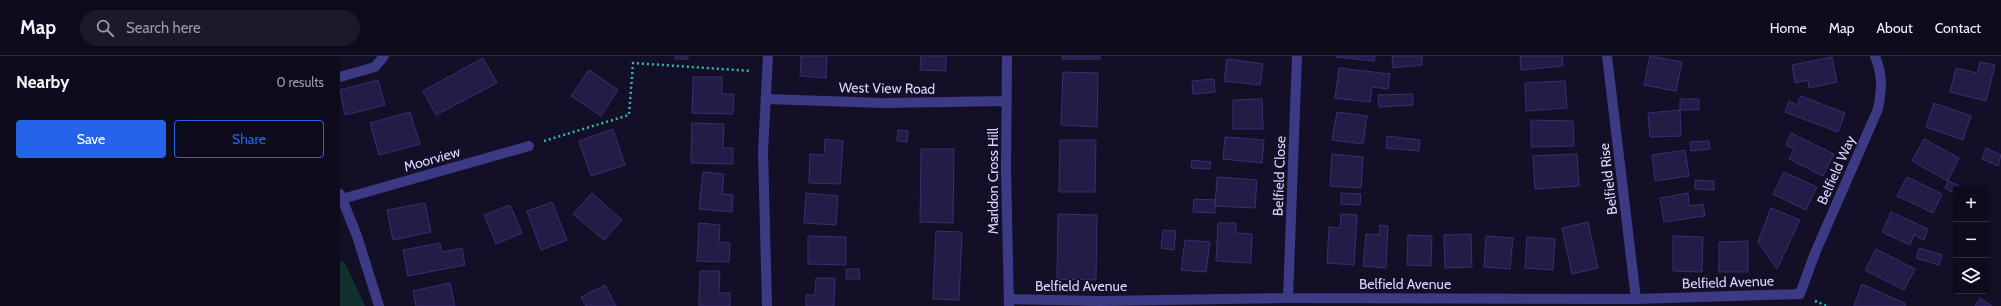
<!DOCTYPE html>
<html lang="en">
<head>
<meta charset="utf-8">
<style>
	:root { --surface:#0e0b1c; --page:#1c1929; --text:#f1f3f6; --muted:#9b9ba3; --line:#2e2b3b; --accent:#2563eb }
	body { margin:0; font-family:Cabin,sans-serif; background:var(--page); color:var(--text) }
	.controls { position:absolute; right:12px; bottom:12px; display:grid; overflow:hidden; border-radius:4px; box-shadow:0 2px 6px #0003 }
	.controls button { width:36px; height:36px; display:grid; place-items:center; padding:0; border:0; border-bottom:1px solid var(--line); background:var(--surface); color:var(--text); font:20px sans-serif }
	.list { margin:0; padding:0; list-style:none }
	h2 { display:flex; justify-content:space-between; align-items:center; height:52px; margin:0; padding:0 16px; font-size:17px }
	h2 small { font-size:13px; font-weight:400; color:var(--muted) }
	.actions { display:flex; gap:8px; padding:12px 16px }
	.actions a { flex:1; padding:9px 0; border:1px solid var(--accent); border-radius:4px; text-align:center; font-size:14px; color:var(--accent) }
	.actions .main { background:var(--accent); color:#fff }
	.icon { flex:none; width:22px; height:22px; fill:none; stroke:currentColor; stroke-width:2; stroke-linecap:round; stroke-linejoin:round }
	.map { position:relative; flex:none; width:1661px; height:250px; overflow:hidden }
	header { display:flex; align-items:center; gap:24px; box-sizing:border-box; height:56px; padding:0 20px; background:var(--surface); border-bottom:1px solid var(--line) }
	header strong { font-size:19px }
	nav { display:flex; gap:22px; margin-inline-start:auto; font-size:14px }
	.search { width:280px; height:36px; background:var(--page); display:flex; align-items:center; gap:10px; box-sizing:border-box; padding:0 14px; border-radius:22px; color:var(--muted); font-size:15px }
	main { display:flex }
	aside { flex:1; background:var(--surface) }
	.map>svg:first-child { display:block }
	.green { fill:#12302f }
	.building { fill:#241b47; stroke:#3b2d73 }
	.lines { fill:none; stroke-linecap:round; stroke-linejoin:round }
	.path { stroke:#2fb8b0; stroke-width:2.5; stroke-dasharray:2 3; stroke-linecap:butt }
	.street { stroke:#3d3a85; stroke-width:10 }
	.labels { text-anchor:middle; stroke-width:3; stroke-linejoin:round; paint-order:stroke }
	.street-label { font-size:14px; fill:#d9d4ff; stroke:#130f26 }
</style>
</head>
<body>
<header>
<strong>Map</strong>
<div class="search"><svg class="icon" aria-label="search" viewBox="0 0 24 24"><circle cx="10" cy="10" r="6"/><path d="M15 15l6 6"/></svg>Search here</div>
<nav><a>Home</a><a>Map</a><a>About</a><a>Contact</a></nav>
</header>
<main>
<aside>
<h2>Nearby<small>0 results</small></h2>
<ul class="list">
</ul>
<div class="actions"><a class="main">Save</a><a>Share</a></div>
</aside>
<div class="map">
<svg width="1661" height="250" viewBox="0 0 1661 250">
	<rect width="100%" height="100%" fill="#130f26"/>
	<path class="green" d="M 4,205 L 25,250 L 0,250 L 0,206 Z"/>
	<path class="building" d="M 335,0 L 348,0 L 348,3 L 335,3 Z
		M 461,0 L 487,0 L 486,22 L 460,20 Z
		M 581,0 L 606,0 L 606,15 L 580,14 Z
		M 722,0 L 760,0 L 760,3 L 722,3 Z
		M 997,0 L 1035,0 L 1034,5 L 996,1 Z
		M 1052,0 L 1082,0 L 1082,9 L 1053,12 Z
		M 1180,0 L 1222,0 L 1223,10 L 1181,14 Z
		M 1310,0 L 1342,6 L 1336,35 L 1304,29 Z
		M 1492,1 L 1497,26 L 1469,32 L 1468,24 L 1455,27 L 1452,9 Z
		M 143,2 L 157,27 L 96,59 L 83,35 Z
		M 887,3 L 923,8 L 920,29 L 884,25 Z
		M 1640,6 L 1655,9 L 1646,45 L 1610,36 L 1616,12 L 1637,17 Z
		M 999,12 L 1050,18 L 1048,33 L 1032,31 L 1030,46 L 995,42 Z
		M 249,14 L 278,34 L 261,60 L 231,40 Z
		M 723,16 L 758,17 L 757,71 L 721,69 Z
		M 353,21 L 382,21 L 382,38 L 394,38 L 393,58 L 352,57 Z
		M 874,23 L 875,36 L 853,38 L 852,25 Z
		M 38,24 L 45,49 L 5,59 L 0,34 Z
		M 1225,25 L 1227,52 L 1186,55 L 1185,27 Z
		M 1073,38 L 1073,49 L 1039,51 L 1038,39 Z
		M 1461,40 L 1505,57 L 1498,76 L 1445,56 L 1449,45 L 1457,49 Z
		M 922,43 L 923,73 L 893,73 L 893,44 Z
		M 1340,43 L 1359,43 L 1359,54 L 1340,54 Z
		M 1594,47 L 1631,60 L 1623,84 L 1586,71 Z
		M 1340,54 L 1341,80 L 1310,81 L 1308,57 Z
		M 70,56 L 80,88 L 39,99 L 30,67 Z
		M 997,56 L 1027,60 L 1023,88 L 992,84 Z
		M 1191,64 L 1233,65 L 1234,90 L 1191,91 Z
		M 352,67 L 384,68 L 383,92 L 393,92 L 393,108 L 351,107 Z
		M 273,73 L 285,109 L 251,120 L 239,85 Z
		M 558,74 L 568,75 L 567,86 L 557,85 Z
		M 1451,77 L 1494,98 L 1483,120 L 1449,103 L 1454,93 L 1446,89 Z
		M 1047,80 L 1080,84 L 1079,95 L 1046,92 Z
		M 885,81 L 924,84 L 922,107 L 883,103 Z
		M 485,83 L 503,85 L 500,128 L 469,127 L 470,98 L 484,99 Z
		M 1584,83 L 1619,102 L 1608,125 L 1572,105 Z
		M 720,84 L 756,84 L 755,136 L 719,136 Z
		M 1369,85 L 1370,93 L 1351,95 L 1350,86 Z
		M 1646,92 L 1661,99 L 1658,110 L 1642,103 Z
		M 581,93 L 614,93 L 613,167 L 580,166 Z
		M 1345,94 L 1349,120 L 1315,125 L 1312,99 Z
		M 992,98 L 1023,101 L 1021,132 L 990,130 Z
		M 1237,98 L 1239,130 L 1195,133 L 1193,100 Z
		M 852,104 L 871,106 L 870,113 L 851,112 Z
		M 363,116 L 384,118 L 382,138 L 393,139 L 392,156 L 359,153 Z
		M 1444,116 L 1477,131 L 1466,154 L 1433,138 Z
		M 877,121 L 917,124 L 915,152 L 875,150 Z
		M 1567,121 L 1602,138 L 1593,157 L 1557,140 Z
		M 1355,124 L 1374,125 L 1374,134 L 1355,133 Z
		M 1608,125 L 1624,132 L 1624,133 L 1616,133 L 1616,138 L 1605,132 Z
		M 252,137 L 282,164 L 264,184 L 233,158 Z
		M 466,137 L 498,140 L 496,169 L 464,167 Z
		M 1001,137 L 1021,138 L 1020,149 L 1001,148 Z
		M 1348,137 L 1349,150 L 1363,148 L 1365,160 L 1324,166 L 1320,142 Z
		M 854,143 L 875,144 L 875,157 L 853,156 Z
		M 212,146 L 227,184 L 201,194 L 187,155 Z
		M 85,147 L 91,176 L 53,184 L 47,154 Z
		M 170,149 L 182,177 L 156,188 L 144,159 Z
		M 1431,152 L 1460,164 L 1437,213 L 1418,186 Z
		M 1551,156 L 1588,173 L 1584,184 L 1574,179 L 1570,189 L 1542,176 Z
		M 718,158 L 757,159 L 756,224 L 717,223 Z
		M 1001,158 L 1017,159 L 1014,209 L 987,207 L 989,171 L 1000,172 Z
		M 1248,166 L 1258,212 L 1232,218 L 1222,172 Z
		M 359,167 L 380,169 L 379,186 L 390,187 L 389,206 L 357,205 Z
		M 878,167 L 896,167 L 896,177 L 912,178 L 911,207 L 876,205 Z
		M 1040,169 L 1048,170 L 1046,212 L 1023,210 L 1026,178 L 1039,179 Z
		M 823,174 L 836,175 L 834,194 L 821,192 Z
		M 596,175 L 622,176 L 619,244 L 593,243 Z
		M 1131,178 L 1132,211 L 1105,212 L 1104,179 Z
		M 1068,179 L 1092,180 L 1091,210 L 1067,209 Z
		M 468,180 L 506,181 L 506,209 L 468,208 Z
		M 1146,180 L 1173,182 L 1170,213 L 1144,211 Z
		M 1333,180 L 1363,181 L 1362,216 L 1333,215 Z
		M 1187,181 L 1215,183 L 1213,214 L 1185,212 Z
		M 845,184 L 870,186 L 866,216 L 841,214 Z
		M 1408,185 L 1408,216 L 1379,216 L 1379,186 Z
		M 100,187 L 102,196 L 122,192 L 125,209 L 68,220 L 63,194 Z
		M 1579,192 L 1602,199 L 1599,209 L 1576,202 Z
		M 1536,193 L 1575,213 L 1564,234 L 1525,214 Z
		M 506,213 L 519,213 L 520,223 L 506,223 Z
		M 360,215 L 380,215 L 379,237 L 390,237 L 390,250 L 359,250 Z
		M 476,222 L 495,222 L 494,250 L 466,250 L 466,239 L 475,239 Z
		M 110,227 L 115,250 L 76,250 L 73,235 Z
		M 1522,228 L 1566,248 L 1565,250 L 1514,250 Z
		M 265,229 L 276,250 L 246,250 L 241,241 Z
		M 1640,242 L 1652,250 L 1635,250 Z"/>
	<g class="lines">
		<path class="path" d="M 204,85 L 289,59 L 293,7 L 411,15
			M 1475,245 L 1487,250"/>
		<path class="street" d="M 667,0 L 666,114 L 669,250
			M 1267,0 L 1296,243
			M 0,21 L 35,11 L 44,0
			M 426,43 L 544,47 L 667,45
			M 0,138 L 17,180 L 39,250
			M 2,143 L 189,90
			M 948,242 L 957,0
			M 670,243 L 761,245 L 948,242 L 1296,243 L 1460,238 L 1475,197 L 1538,53 C 1542,32 1543,21 1535,0
			M 427,250 L 423,96 L 428,0"/>
	</g>
	<g class="labels">
		<g class="street-label">
			<text transform="translate(547 32) rotate(1)" y="5">West View Road</text>
			<text transform="translate(92 103) rotate(-16)" y="5">Moorview</text>
			<text transform="translate(1496 114) rotate(-66)" y="5">Belfield Way</text>
			<text transform="translate(939 120) rotate(-88)" y="5">Belfield Close</text>
			<text transform="translate(1268 123) rotate(-97)" y="5">Belfield Rise</text>
			<text transform="translate(653 125) rotate(-90)" y="5">Marldon Cross Hill</text>
			<text transform="translate(1388 226) rotate(-2)" y="5">Belfield Avenue</text>
			<text x="1065" y="233">Belfield Avenue</text>
			<text x="741" y="235">Belfield Avenue</text>
		</g>
	</g>
</svg>
<div class="controls">
<button>+</button>
<button>−</button>
<button><svg class="icon" aria-label="layers" viewBox="0 0 24 24"><path d="M12 4l9 5-9 5-9-5zM3 14l9 5 9-5"/></svg></button>
</div>
</div>
</main>
</body>
</html>
